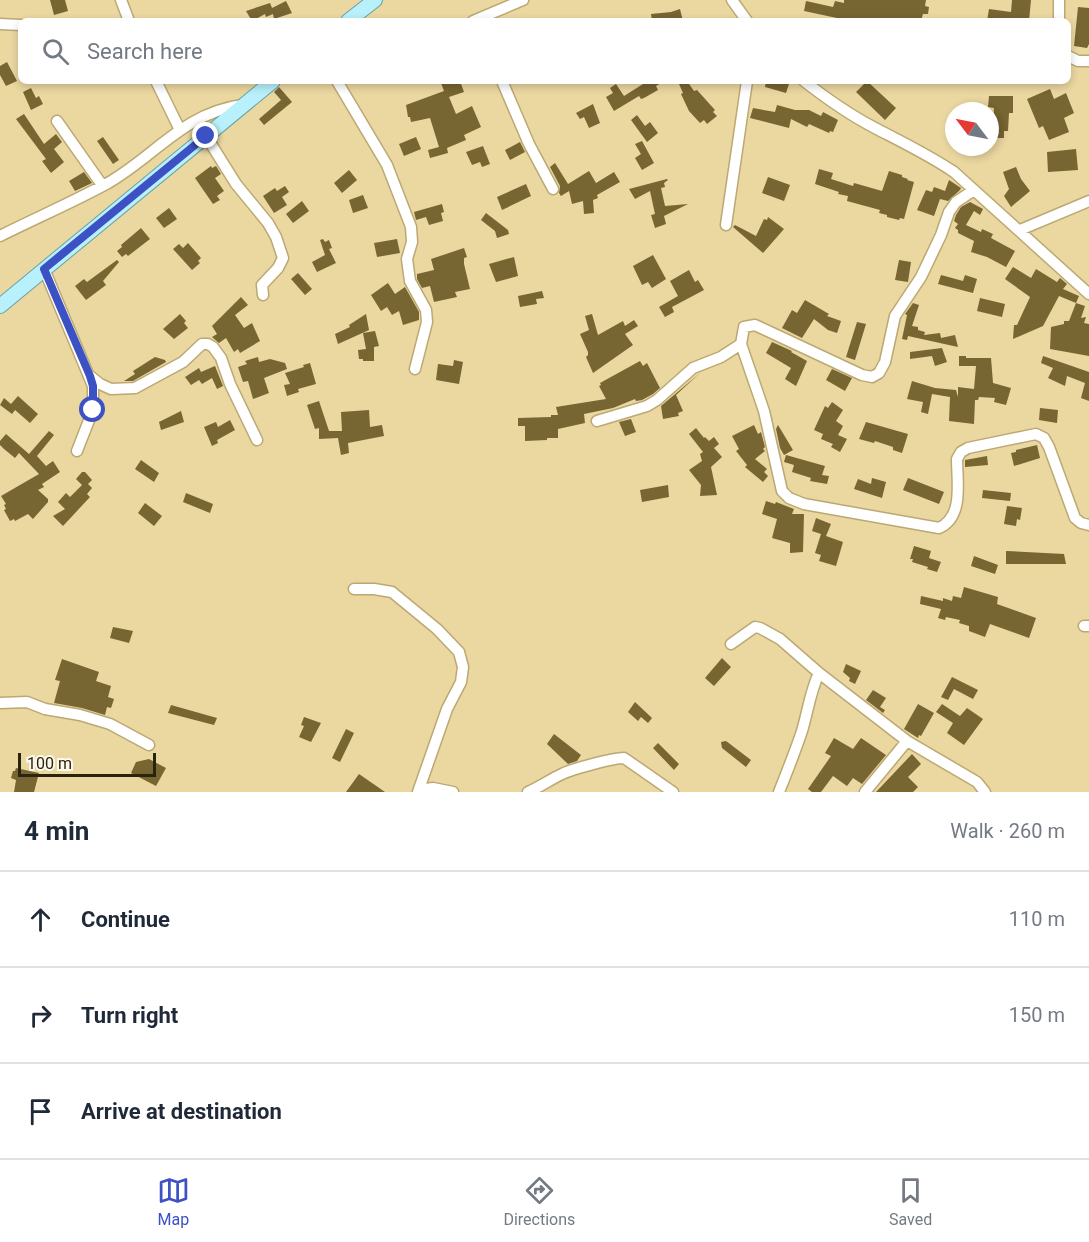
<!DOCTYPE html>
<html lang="en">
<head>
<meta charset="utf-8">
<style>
	:root { --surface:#fff; --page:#f6f6f7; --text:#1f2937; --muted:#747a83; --line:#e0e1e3; --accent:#3c51c4 }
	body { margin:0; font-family:Roboto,sans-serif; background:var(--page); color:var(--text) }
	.compass { position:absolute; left:945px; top:102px; width:54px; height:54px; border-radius:50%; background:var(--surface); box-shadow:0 3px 9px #0003; rotate:302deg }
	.scale { position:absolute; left:18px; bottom:15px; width:138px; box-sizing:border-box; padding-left:6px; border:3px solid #2a230d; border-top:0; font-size:16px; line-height:21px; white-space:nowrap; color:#2a230d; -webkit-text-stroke:4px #fdf9ef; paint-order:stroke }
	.stop { position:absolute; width:18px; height:18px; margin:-14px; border:4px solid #3c51c4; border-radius:50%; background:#fff }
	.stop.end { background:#3c51c4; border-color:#fff; box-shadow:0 2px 6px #0008 }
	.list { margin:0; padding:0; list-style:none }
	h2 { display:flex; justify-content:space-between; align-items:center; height:78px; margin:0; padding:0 24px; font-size:26px }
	h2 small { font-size:20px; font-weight:400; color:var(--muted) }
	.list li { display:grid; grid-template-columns:39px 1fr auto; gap:18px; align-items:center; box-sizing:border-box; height:96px; padding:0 24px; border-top:2px solid var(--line) }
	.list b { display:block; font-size:22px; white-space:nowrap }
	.list em { font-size:20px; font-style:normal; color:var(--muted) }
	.icon { flex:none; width:33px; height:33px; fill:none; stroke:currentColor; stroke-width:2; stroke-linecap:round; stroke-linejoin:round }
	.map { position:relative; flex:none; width:1089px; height:792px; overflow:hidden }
	.search { position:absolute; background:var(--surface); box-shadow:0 3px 9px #0003; left:18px; right:18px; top:18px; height:66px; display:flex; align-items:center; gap:15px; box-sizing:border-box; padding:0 21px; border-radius:9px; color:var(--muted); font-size:22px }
	.sheet { height:366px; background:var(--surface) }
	nav { display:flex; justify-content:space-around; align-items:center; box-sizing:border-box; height:84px; border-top:2px solid var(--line); background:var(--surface); font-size:16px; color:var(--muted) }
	nav a { display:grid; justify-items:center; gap:3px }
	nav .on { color:var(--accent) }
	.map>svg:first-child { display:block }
	.building { fill:#776532 }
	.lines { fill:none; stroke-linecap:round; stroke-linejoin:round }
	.minor-casing { stroke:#bca873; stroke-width:13 }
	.major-casing { stroke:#67a2a6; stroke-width:16 }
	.minor { stroke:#fff; stroke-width:10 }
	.major { stroke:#b8f1fb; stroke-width:14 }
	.route { stroke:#3c51c4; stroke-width:8 }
</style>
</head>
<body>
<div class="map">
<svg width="1089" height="792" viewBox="0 0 1089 792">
	<rect width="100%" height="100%" fill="#ebd7a0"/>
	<path class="building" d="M 50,0 L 65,0 L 68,11 L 54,15 Z
		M 844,0 L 926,0 L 925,6 L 929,7 L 928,14 L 923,14 L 921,21 L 851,21 L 804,11 L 806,1 L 833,7 L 835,1 L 844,3 Z
		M 1012,0 L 1031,0 L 1029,21 L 987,21 L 989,9 L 1011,12 Z
		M 286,1 L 292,13 L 274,19 L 273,14 L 266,17 L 265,14 L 252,21 L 246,11 L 270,3 L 272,8 Z
		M 1078,7 L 1089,8 L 1089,44 L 1087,48 L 1074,46 Z
		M 680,9 L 683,21 L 652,21 L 651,14 L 671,12 Z
		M 7,62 L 17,81 L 6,86 L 0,75 L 0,66 Z
		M 448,81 L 460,81 L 464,92 L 449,97 L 456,114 L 472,106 L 481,127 L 464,135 L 466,140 L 447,148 L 448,153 L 430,158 L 428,150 L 439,147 L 430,118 L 411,122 L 410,117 L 408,117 L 406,105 L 444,91 L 441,83 Z
		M 641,81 L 664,81 L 656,86 L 658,90 L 644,98 L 641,99 L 639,96 L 614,111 L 606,97 L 613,93 L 610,88 L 616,84 L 624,96 L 643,84 Z
		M 684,81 L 687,81 L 694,91 L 697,90 L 715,110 L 713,112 L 717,116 L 707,124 L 704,120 L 700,123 L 689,111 L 681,94 L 683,93 L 679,84 Z
		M 766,81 L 778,81 L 789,84 L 786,93 L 765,87 Z
		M 867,81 L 896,108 L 885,120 L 856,92 Z
		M 279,87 L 292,102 L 264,125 L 259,119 L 281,100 L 274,92 Z
		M 31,88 L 36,98 L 39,96 L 43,104 L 31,110 L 23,92 Z
		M 1050,89 L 1054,99 L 1066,93 L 1074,113 L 1064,118 L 1069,132 L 1049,140 L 1043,126 L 1039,128 L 1027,99 Z
		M 989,96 L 1013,96 L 1013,113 L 1009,113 L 1008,131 L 1004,131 L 1004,138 L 992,138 L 994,108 L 988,107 Z
		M 593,104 L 600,123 L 589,128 L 584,117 L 580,119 L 576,113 Z
		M 777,105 L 795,110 L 809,110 L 821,116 L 823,112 L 838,120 L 833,132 L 830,131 L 829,133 L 809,124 L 807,127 L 791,119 L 789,128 L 750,118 L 753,108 L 775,112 Z
		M 24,114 L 44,144 L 56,134 L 62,142 L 54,149 L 64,162 L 51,173 L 42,161 L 46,159 L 16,119 Z
		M 637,115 L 645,126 L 650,122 L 658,133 L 647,142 L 631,120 Z
		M 103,137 L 119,160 L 113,164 L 97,141 Z
		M 416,137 L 421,149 L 404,156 L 399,144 Z
		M 642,141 L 654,163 L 642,170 L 635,158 L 641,154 L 635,144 Z
		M 520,142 L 525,152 L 510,160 L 505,150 Z
		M 483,146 L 490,164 L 482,167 L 480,162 L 472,165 L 466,152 Z
		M 1076,149 L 1078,170 L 1048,172 L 1047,152 Z
		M 555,163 L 568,184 L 589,171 L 596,183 L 614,172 L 620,182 L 597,195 L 598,198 L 593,200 L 594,213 L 584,214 L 583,201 L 572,204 L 569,191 L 561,196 L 559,193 L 560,186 L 550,167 Z
		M 211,166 L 212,168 L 216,166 L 221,174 L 215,178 L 224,191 L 217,196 L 220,200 L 213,204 L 195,178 Z
		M 1016,167 L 1021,179 L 1030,191 L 1011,207 L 1004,196 L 1009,189 L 1003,172 Z
		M 819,169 L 833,173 L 831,179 L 853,186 L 854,183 L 882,191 L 889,171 L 902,175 L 902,177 L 908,179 L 907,180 L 914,182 L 904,219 L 900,218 L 899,220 L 887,217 L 887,215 L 879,213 L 880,210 L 847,201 L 848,196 L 838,194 L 839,192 L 815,184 Z
		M 349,170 L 357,180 L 342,193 L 334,183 Z
		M 84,172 L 92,183 L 75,191 L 69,181 Z
		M 768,177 L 790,185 L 784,201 L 762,193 Z
		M 667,179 L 668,180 L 664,183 L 665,187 L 661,188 L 665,206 L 688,204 L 664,216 L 666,224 L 655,228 L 651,215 L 655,214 L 650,191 L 635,199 L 629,189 Z
		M 949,180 L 961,188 L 960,190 L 948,201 L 940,199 L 934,216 L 917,210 L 926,190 L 932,192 L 934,187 L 945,191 Z
		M 526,184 L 531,196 L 502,210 L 497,197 Z
		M 285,186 L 289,192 L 282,197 L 287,205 L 274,213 L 263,196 L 275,188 L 277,191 Z
		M 363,195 L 368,208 L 353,213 L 349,200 Z
		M 302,201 L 309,211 L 293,223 L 286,214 Z
		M 970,202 L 983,209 L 980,215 L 974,211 L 966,225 L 981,232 L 982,229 L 993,234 L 991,238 L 1015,251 L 1006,267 L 987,257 L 971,252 L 974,241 L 958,233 L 958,230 L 955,228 L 958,224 L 954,221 L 956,215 L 961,207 Z
		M 442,204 L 444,212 L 441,213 L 443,221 L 429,225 L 426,217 L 416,220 L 414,212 Z
		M 169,208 L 177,219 L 164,228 L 156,218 Z
		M 486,213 L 508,230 L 509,234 L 497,238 L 495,231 L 481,220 Z
		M 768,217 L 784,229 L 763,253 L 733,227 L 735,225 L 756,236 L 764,219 L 767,220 Z
		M 141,228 L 150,239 L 128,256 L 126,254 L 122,257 L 117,251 L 122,247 L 121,245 Z
		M 323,239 L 325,242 L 329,240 L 332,248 L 329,249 L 336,263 L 317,272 L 312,262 L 325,255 L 320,240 Z
		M 397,239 L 400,253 L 377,257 L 374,243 Z
		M 188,243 L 201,258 L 198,261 L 200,263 L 192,270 L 173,249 L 179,244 L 183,248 Z
		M 464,248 L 467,257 L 464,258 L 464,264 L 470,289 L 455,292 L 457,297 L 434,302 L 430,286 L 422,288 L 417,279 L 417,274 L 434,270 L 431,259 Z
		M 653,255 L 666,279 L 652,288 L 648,282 L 642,285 L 633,266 Z
		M 514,257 L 518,276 L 496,282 L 489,264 Z
		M 117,260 L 119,262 L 103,281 L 106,285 L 86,300 L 75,286 L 84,279 L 87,282 Z
		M 899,260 L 911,262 L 908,282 L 895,280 Z
		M 1013,267 L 1031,278 L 1036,269 L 1057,282 L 1060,278 L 1067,284 L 1063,289 L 1079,296 L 1076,303 L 1085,306 L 1081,318 L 1086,317 L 1084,323 L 1089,324 L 1089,356 L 1050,349 L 1051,327 L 1064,324 L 1064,321 L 1069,321 L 1076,303 L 1059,296 L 1043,326 L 1013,339 L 1014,325 L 1017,325 L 1030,297 L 1005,279 Z
		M 689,270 L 695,282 L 698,280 L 704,290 L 672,307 L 674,312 L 665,317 L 659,307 L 678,296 L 670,281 Z
		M 298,273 L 312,289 L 305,295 L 291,279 Z
		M 941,275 L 963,281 L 965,275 L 977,279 L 973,293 L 938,284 Z
		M 388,283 L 395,294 L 405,287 L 419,312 L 419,320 L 403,325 L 399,311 L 392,315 L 387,307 L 381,311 L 371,295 Z
		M 542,291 L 544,298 L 536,299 L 537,304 L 520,307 L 518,296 Z
		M 241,297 L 248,305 L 235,315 L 244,328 L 252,323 L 260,341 L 240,353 L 238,349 L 234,352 L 226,338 L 219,343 L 212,337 L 217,334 L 212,326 Z
		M 980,298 L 1005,304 L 1002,317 L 977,311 Z
		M 805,300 L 829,314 L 827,316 L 841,321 L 837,333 L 828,330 L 814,319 L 802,338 L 782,328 L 792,310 L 797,313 Z
		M 913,303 L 919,305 L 912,326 L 918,327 L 918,330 L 925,332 L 924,335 L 940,333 L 941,338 L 955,335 L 958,347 L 908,336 L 907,340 L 902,339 L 907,315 L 905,314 Z
		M 180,314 L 186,321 L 184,323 L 188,328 L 174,339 L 163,329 Z
		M 366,314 L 369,330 L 338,344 L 335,334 L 350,327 L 349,325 Z
		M 592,314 L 598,335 L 623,321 L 625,326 L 634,320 L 638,326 L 625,334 L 633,345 L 593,373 L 586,357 L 588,355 L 588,352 L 580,334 L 589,330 L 585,316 Z
		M 857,322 L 866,324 L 855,360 L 846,357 Z
		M 375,331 L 379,346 L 374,347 L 374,361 L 363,361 L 363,359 L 359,359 L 358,350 L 366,349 L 363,333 Z
		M 772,342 L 792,351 L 791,352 L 807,361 L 796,386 L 785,379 L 791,368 L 766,353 Z
		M 942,348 L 947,362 L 935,366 L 932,356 L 910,359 L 910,352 Z
		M 959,356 L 966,356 L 966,358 L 991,358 L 993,383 L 1011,388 L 1006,405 L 994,402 L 995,398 L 979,397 L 978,400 L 975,400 L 974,424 L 949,421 L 950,397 L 932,394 L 928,414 L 921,412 L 923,402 L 907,399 L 912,381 L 935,388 L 956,390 L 958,397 L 958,387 L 974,389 L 976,366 L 959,366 Z
		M 1043,356 L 1089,372 L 1089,401 L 1081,398 L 1085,383 L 1067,376 L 1065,386 L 1048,378 L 1053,368 L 1041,363 Z
		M 155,357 L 165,360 L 166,362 L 133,381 L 124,381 L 135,374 L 133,371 Z
		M 258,357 L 259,362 L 270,359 L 285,363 L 287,369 L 264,378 L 269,393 L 253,399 L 248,381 L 243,382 L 238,367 L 247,364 L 245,361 Z
		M 454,360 L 463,362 L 459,384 L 436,380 L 438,364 L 453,366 Z
		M 640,361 L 643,366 L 647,363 L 660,388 L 653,394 L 642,400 L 636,401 L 635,399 L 613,408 L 584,414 L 585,423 L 558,429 L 558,438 L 547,438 L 547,440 L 525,441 L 525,426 L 518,426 L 518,418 L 551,417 L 551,415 L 558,415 L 556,407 L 606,399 L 599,386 L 601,385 L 600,383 Z
		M 310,363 L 316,384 L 298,389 L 299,392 L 287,396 L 284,385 L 290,384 L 285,373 L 304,367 L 303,365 Z
		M 215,366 L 223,386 L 217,389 L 212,378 L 202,384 L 199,380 L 191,385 L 185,377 L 199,368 L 201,372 Z
		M 832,369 L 852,378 L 845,391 L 826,380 Z
		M 700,373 L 676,395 L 683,411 L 678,413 L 679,416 L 663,419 L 661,406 Z
		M 18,396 L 38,414 L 30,423 L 15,410 L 12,414 L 0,405 L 4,398 L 11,404 Z
		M 319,401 L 329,431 L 342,431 L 341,412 L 369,410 L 370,427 L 382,425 L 384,436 L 348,443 L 349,453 L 341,455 L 338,438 L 319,439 L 319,428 L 315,429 L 307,405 Z
		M 832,402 L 843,410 L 836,421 L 843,426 L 838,435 L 847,439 L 840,452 L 831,447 L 833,444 L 821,439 L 823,434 L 814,430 L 825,406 L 828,408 Z
		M 1040,408 L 1058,410 L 1057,423 L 1039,420 Z
		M 181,411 L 184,422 L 161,430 L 159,422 Z
		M 631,419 L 636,432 L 625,436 L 619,422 Z
		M 230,420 L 235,430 L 217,440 L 218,443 L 212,446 L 204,427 L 216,422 L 218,427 Z
		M 866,422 L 908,434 L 902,453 L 893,450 L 893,447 L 875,441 L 874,443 L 859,439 Z
		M 754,425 L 758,434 L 761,432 L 765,447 L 763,449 L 765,451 L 755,459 L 767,469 L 764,472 L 768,476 L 763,482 L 745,467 L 747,465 L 736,451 L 739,449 L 732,436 Z
		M 778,425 L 793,450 L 784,455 L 780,448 L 776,429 Z
		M 696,428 L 704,438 L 705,437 L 709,441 L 714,437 L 719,444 L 714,448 L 722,457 L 711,467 L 717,495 L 700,496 L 701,485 L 689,470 L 702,461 L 700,454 L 703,452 L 689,434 Z
		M 49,431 L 54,435 L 37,456 L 46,466 L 53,461 L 60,472 L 42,484 L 44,487 L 38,490 L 48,499 L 48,502 L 33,519 L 28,514 L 15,521 L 14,519 L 10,521 L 4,510 L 6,509 L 4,505 L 6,504 L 1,496 L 39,474 L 19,453 L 15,458 L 4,449 L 0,445 L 0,441 L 6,434 L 29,454 Z
		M 1037,445 L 1040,458 L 1014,466 L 1011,453 L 1016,452 L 1016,450 Z
		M 786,455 L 825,466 L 822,475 L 829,476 L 827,484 L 810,481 L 811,478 L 792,472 L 794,465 L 784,462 Z
		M 987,456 L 988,465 L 965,467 L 965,460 Z
		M 141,460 L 159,473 L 154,482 L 135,469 Z
		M 82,472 L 85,472 L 92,480 L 88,484 L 92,488 L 87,494 L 90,497 L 63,526 L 53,516 L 65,509 L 58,502 L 66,493 L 70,497 L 82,485 L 76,479 Z
		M 872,478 L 886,482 L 882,498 L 854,489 L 858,479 L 871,484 Z
		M 908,478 L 944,492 L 939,504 L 903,490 Z
		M 668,485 L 669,497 L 642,502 L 640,490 Z
		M 983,490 L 1011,493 L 1010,501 L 982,498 Z
		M 186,493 L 213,504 L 210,513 L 183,502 Z
		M 766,501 L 775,504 L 776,502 L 794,509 L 792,514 L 804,514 L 803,552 L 790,553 L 790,543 L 772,538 L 777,519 L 762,514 Z
		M 145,503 L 162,516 L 154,526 L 138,513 Z
		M 1007,506 L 1022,508 L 1020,520 L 1017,519 L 1016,526 L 1004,524 Z
		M 816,518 L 831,524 L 826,536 L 843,542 L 836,566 L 819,561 L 821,555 L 815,553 L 821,534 L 812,531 Z
		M 914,546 L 931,551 L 929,558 L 941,562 L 937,572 L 927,569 L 928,567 L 912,562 L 913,559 L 910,559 Z
		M 1006,551 L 1064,554 L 1066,564 L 1006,564 Z
		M 974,556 L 998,565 L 995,574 L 971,566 Z
		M 964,587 L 998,597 L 997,604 L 1036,618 L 1029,638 L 990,624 L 985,637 L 969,631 L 969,626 L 959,623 L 960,620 L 946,617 L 945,620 L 938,618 L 941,609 L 920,604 L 921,596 L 943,601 L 943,598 L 952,601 L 953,596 L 961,598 Z
		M 113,627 L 133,631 L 129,643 L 110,638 Z
		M 722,658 L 731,667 L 714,686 L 705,678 Z
		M 62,659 L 99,672 L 96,681 L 111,686 L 108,697 L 114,699 L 111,708 L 107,707 L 105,715 L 82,708 L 54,703 L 60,681 L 55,680 Z
		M 846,664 L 861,671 L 855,684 L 849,681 L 850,678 L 843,672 Z
		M 952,677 L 978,690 L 973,699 L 954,689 L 948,700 L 941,697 Z
		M 873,690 L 886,698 L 880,707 L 885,710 L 883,713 L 866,700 Z
		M 635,702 L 652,718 L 648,723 L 641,717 L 638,721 L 628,712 Z
		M 918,704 L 934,713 L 921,736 L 919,735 L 918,738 L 904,729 Z
		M 942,704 L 960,716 L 967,708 L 983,719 L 964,745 L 947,733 L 953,723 L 936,712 Z
		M 171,705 L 217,718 L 214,725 L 168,713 Z
		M 304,717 L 321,723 L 311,742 L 299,737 L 304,726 L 301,725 Z
		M 346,729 L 354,733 L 340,762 L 332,758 Z
		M 554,734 L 581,755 L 577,761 L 568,764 L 547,744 Z
		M 834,738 L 853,749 L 861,738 L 886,755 L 862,784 L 853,778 L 847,786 L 833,776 L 821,792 L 812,792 L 808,789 L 831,756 L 825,753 Z
		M 726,741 L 751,760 L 746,767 L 722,748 L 721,742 Z
		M 658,743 L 679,764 L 674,770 L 653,748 Z
		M 912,754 L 921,764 L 908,777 L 918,787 L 913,792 L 876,792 Z
		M 149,759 L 166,768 L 156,786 L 131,773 L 136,762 Z
		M 16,768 L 39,773 L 34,792 L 14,792 L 16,780 L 11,778 L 13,771 L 15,771 Z
		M 359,774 L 385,792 L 346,792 Z"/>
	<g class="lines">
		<g class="minor-casing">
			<path id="minor" d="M 121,0 L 129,21
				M 732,0 L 747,21
				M 473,21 L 523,0
				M 1059,21 L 1059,0
				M 0,24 L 21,25
				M 1068,56 L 1078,61 L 1089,61
				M 156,81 L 180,130
				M 337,81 L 387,165 L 411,227 L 412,242 L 407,259 L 410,281 L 426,310 L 427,322 L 415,369
				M 502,81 L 529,144 L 553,189
				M 804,81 C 827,99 850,115 875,128 C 902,142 929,155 954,172 L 1089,294
				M 57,121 L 102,185
				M 206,136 L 236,184 L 268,223 L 276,237 L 283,258 L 278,268 L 262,285 L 263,295
				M 974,190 L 956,202 L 949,212 L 941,235 L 921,277 L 895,316 L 885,362 L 879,373 L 872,377 L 862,375 L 755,325 L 744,327 L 741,344 L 764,411 L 782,491 L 789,498 L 804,504 L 939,528 C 964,517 957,482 957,459 L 961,452 L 968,448 L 1036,434 L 1044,438 L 1049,447 L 1075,518 L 1081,523 L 1089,525
				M 726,225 L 747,81
				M 1020,230 L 1089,201
				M 0,236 C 36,218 73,202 108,183 C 155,156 184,113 242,105
				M 44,269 L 93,386 L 93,410 L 77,451
				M 90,376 L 100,384 L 111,389 L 135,388 L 183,362 L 202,344 L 208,344 L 213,347 L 221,358 L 230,384 L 257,440
				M 597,421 L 647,406 L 657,400 L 693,368 L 721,357 L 741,344
				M 354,589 L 374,589 L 392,592 L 437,629 L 459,652 L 463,667 L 461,682 L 447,709 L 418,792
				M 1084,626 L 1089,626
				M 731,644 L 755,627 L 760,628 L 780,639 L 819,673 L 907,741 L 977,782 L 985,792
				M 0,703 L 27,702 L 45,709 L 80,715 L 110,724 L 149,745
				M 419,790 L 433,788 L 453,792
				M 528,792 C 540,787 551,779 562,774 C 572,769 613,758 624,758 L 673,792
				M 779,792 C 787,772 795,752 802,731 C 808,711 810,692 819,673
				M 865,792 L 907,741"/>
		</g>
		<g class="major-casing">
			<path id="major" d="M 348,21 L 375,0
				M 0,306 L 273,81"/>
		</g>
		<use href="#minor" class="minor"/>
		<use href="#major" class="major"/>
	</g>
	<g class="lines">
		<path class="route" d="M 93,410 L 93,386 L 90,376 L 44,269 L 206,136"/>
	</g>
</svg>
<svg class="compass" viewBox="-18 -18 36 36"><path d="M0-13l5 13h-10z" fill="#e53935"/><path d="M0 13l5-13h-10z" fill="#747a83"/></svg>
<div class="scale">100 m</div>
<div class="stop" style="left:93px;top:410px"></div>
<div class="stop end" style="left:206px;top:136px"></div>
<div class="search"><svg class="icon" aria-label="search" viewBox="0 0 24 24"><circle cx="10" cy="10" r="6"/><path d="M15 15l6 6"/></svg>Search here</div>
</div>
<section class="sheet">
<h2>4 min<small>Walk · 260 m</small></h2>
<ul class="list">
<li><svg class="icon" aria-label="ahead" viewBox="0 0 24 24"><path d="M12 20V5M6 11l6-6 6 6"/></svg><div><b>Continue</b></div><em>110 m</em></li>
<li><svg class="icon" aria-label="right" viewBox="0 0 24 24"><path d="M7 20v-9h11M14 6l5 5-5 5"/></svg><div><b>Turn right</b></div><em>150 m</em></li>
<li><svg class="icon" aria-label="arrive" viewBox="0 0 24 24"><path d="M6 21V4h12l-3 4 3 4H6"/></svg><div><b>Arrive at destination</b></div></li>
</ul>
</section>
<nav>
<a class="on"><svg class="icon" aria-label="map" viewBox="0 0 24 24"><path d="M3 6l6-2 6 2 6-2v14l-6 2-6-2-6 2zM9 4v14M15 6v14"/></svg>Map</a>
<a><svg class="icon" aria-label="directions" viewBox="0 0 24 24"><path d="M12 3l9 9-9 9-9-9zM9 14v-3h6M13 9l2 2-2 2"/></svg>Directions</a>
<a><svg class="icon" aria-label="saved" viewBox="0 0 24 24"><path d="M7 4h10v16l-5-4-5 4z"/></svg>Saved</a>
</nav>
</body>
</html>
